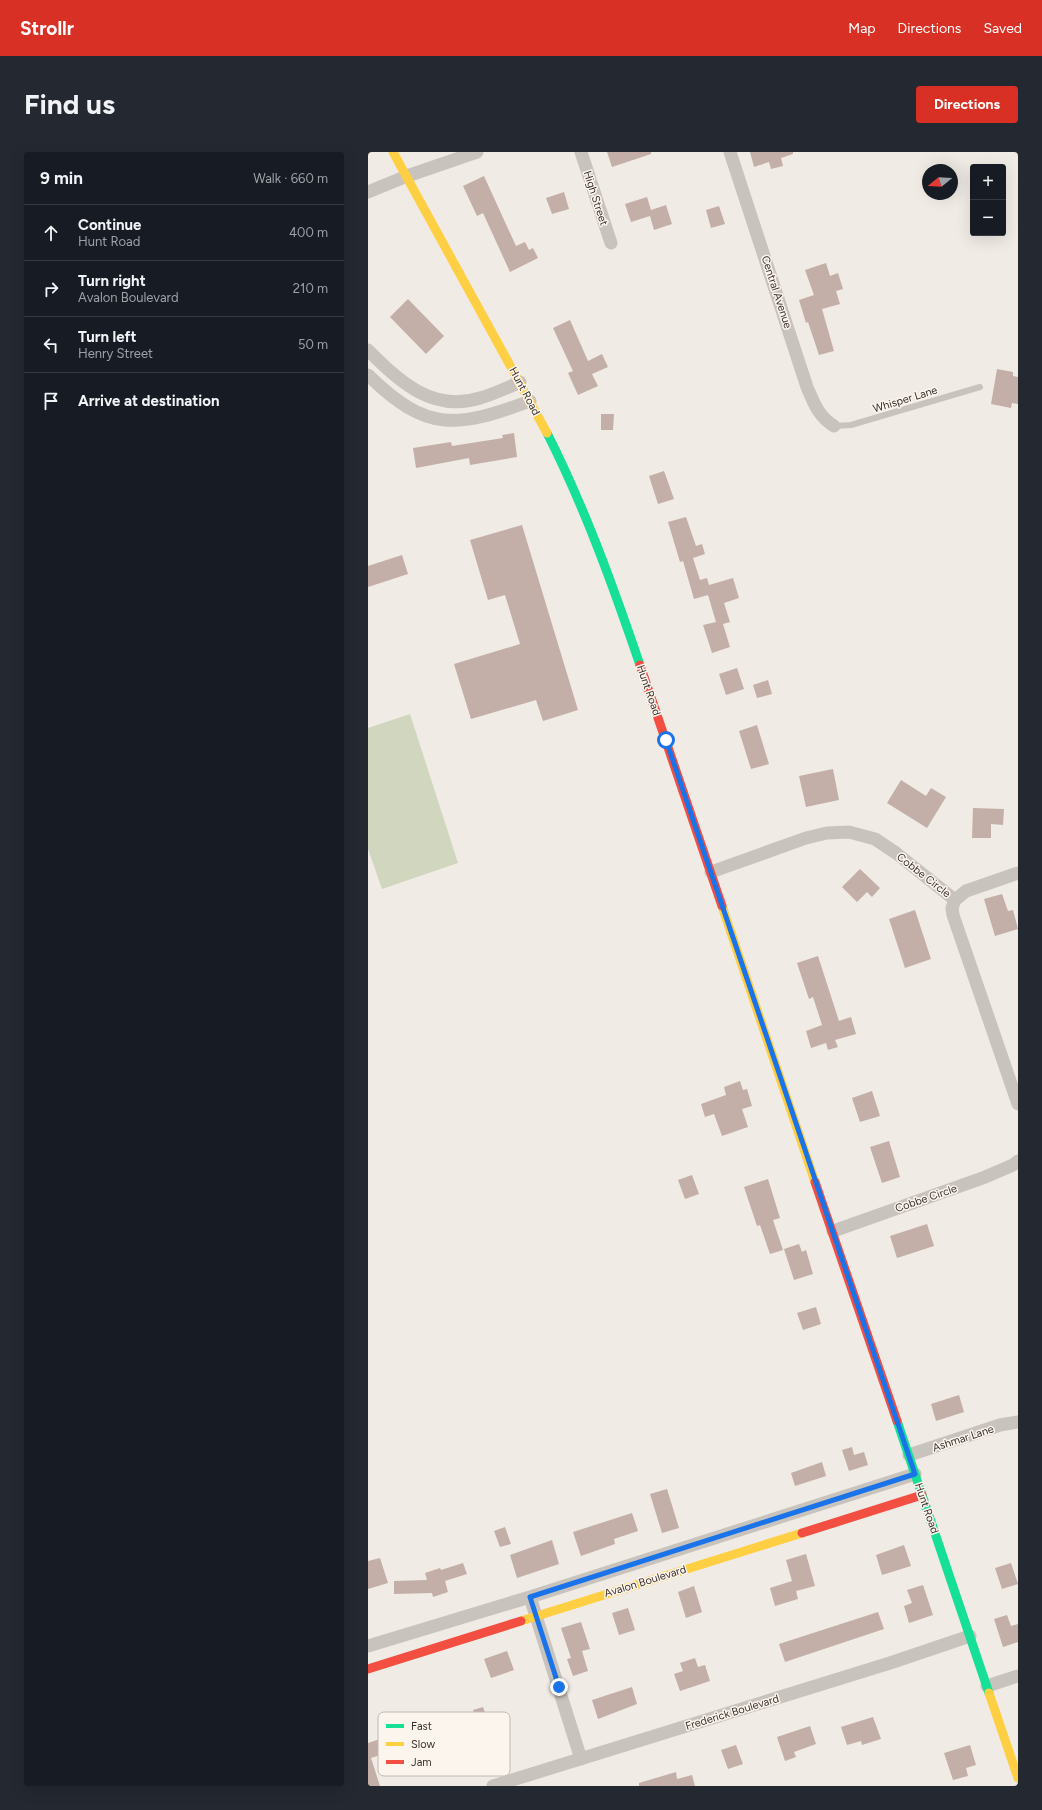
<!DOCTYPE html>
<html lang="en">
<head>
<meta charset="utf-8">
<style>
	:root { --surface:#171b24; --page:#242831; --text:#f1f3f6; --muted:#9ea1a6; --line:#363941; --accent:#d93025 }
	body { margin:0; font-family:Figtree,sans-serif; background:var(--page); color:var(--text) }
	.controls { position:absolute; right:12px; top:12px; display:grid; overflow:hidden; border-radius:4px; box-shadow:0 4px 16px #0002 }
	.controls button { width:36px; height:36px; display:grid; place-items:center; padding:0; border:0; border-bottom:1px solid var(--line); background:var(--surface); color:var(--text); font:20px sans-serif }
	.compass { position:absolute; left:554px; top:12px; width:36px; height:36px; border-radius:50%; background:var(--surface); box-shadow:0 4px 16px #0002; rotate:252deg }
	.stop { position:absolute; width:12px; height:12px; margin:-9px; border:3px solid #1a73e8; border-radius:50%; background:#fff }
	.stop.end { background:#1a73e8; border-color:#fff; box-shadow:0 1px 4px #0008 }
	.list { margin:0; padding:0; list-style:none }
	h2 { display:flex; justify-content:space-between; align-items:center; height:52px; margin:0; padding:0 16px; font-size:17px }
	h2 small { font-size:13px; font-weight:400; color:var(--muted) }
	.list li { display:grid; grid-template-columns:26px 1fr auto; gap:12px; align-items:center; box-sizing:border-box; height:56px; padding:0 16px; border-top:1px solid var(--line) }
	.list b { display:block; font-size:15px; white-space:nowrap }
	.list p { margin:0; font-size:13px; white-space:nowrap; color:var(--muted) }
	.list em { font-size:13px; font-style:normal; color:var(--muted) }
	.icon { flex:none; width:22px; height:22px; fill:none; stroke:currentColor; stroke-width:2; stroke-linecap:round; stroke-linejoin:round }
	.map { position:relative; flex:none; width:650px; height:1634px; overflow:hidden; border-radius:4px }
	header { display:flex; align-items:center; gap:24px; box-sizing:border-box; height:56px; padding:0 20px; background:var(--accent); color:#fff }
	header strong { font-size:19px }
	nav { display:flex; gap:22px; margin-inline-start:auto; font-size:14px }
	.intro { display:flex; align-items:center; justify-content:space-between; box-sizing:border-box; height:96px; padding:0 24px }
	h1 { margin:0; font-size:28px }
	.button { padding:10px 18px; border-radius:4px; background:var(--accent); color:#fff; font-size:14px; font-weight:700 }
	main { display:flex; gap:24px; padding:0 24px }
	aside { flex:1; background:var(--surface); border-radius:4px; box-shadow:0 4px 16px #0002 }
	.map>svg:first-child { display:block }
	.green { fill:#d1d6bf }
	.building { fill:#c3afa7 }
	.lines { fill:none; stroke-linecap:round; stroke-linejoin:round }
	.lane { stroke:#c9c3be; stroke-width:6 }
	.street { stroke:#c9c3be; stroke-width:13 }
	.fast { stroke:#16e098; stroke-width:9 }
	.slow { stroke:#ffcf43; stroke-width:9 }
	.jam { stroke:#f24e42; stroke-width:9 }
	.route { stroke:#1a73e8; stroke-width:5 }
	.labels { text-anchor:middle; stroke-width:3; stroke-linejoin:round; paint-order:stroke }
	.street-label { font-size:11px; fill:#3b302b; stroke:#fbf5ee }
	.key { fill:#fbf5ee; stroke:#c1bab4; stroke-width:1 }
	.key-label { font-size:11px; fill:#3b302b }
</style>
</head>
<body>
<header>
<strong>Strollr</strong>
<nav><a>Map</a><a>Directions</a><a>Saved</a></nav>
</header>
<div class="intro"><h1>Find us</h1><a class="button">Directions</a></div>
<main>
<aside>
<h2>9 min<small>Walk · 660 m</small></h2>
<ul class="list">
<li><svg class="icon" aria-label="ahead" viewBox="0 0 24 24"><path d="M12 20V5M6 11l6-6 6 6"/></svg><div><b>Continue</b><p>Hunt Road</p></div><em>400 m</em></li>
<li><svg class="icon" aria-label="right" viewBox="0 0 24 24"><path d="M7 20v-9h11M14 6l5 5-5 5"/></svg><div><b>Turn right</b><p>Avalon Boulevard</p></div><em>210 m</em></li>
<li><svg class="icon" aria-label="left" viewBox="0 0 24 24"><path d="M17 20v-9H6M10 6l-5 5 5 5"/></svg><div><b>Turn left</b><p>Henry Street</p></div><em>50 m</em></li>
<li><svg class="icon" aria-label="arrive" viewBox="0 0 24 24"><path d="M6 21V4h12l-3 4 3 4H6"/></svg><div><b>Arrive at destination</b></div></li>
</ul>
</aside>
<div class="map">
<svg width="650" height="1634" viewBox="0 0 650 1634">
	<rect width="100%" height="100%" fill="#f0ebe5"/>
	<path class="green" d="M 42,562 L 90,711 L 14,737 L 0,697 L 0,576 Z"/>
	<path class="building" d="M 239,0 L 283,0 L 283,2 L 244,15 Z
		M 382,0 L 425,0 L 425,2 L 413,6 L 415,14 L 403,17 L 401,10 L 386,15 Z
		M 116,24 L 148,94 L 157,90 L 161,98 L 165,96 L 170,106 L 142,120 L 115,61 L 109,64 L 95,34 Z
		M 196,40 L 201,57 L 184,62 L 178,46 Z
		M 279,45 L 283,58 L 298,53 L 304,72 L 286,78 L 282,64 L 263,70 L 257,52 Z
		M 351,54 L 357,72 L 343,76 L 338,58 Z
		M 458,111 L 462,124 L 470,121 L 475,137 L 468,139 L 472,152 L 454,157 L 466,199 L 451,203 L 440,170 L 438,171 L 431,148 L 446,143 L 437,118 Z
		M 40,147 L 76,184 L 58,202 L 22,165 Z
		M 202,168 L 220,209 L 234,202 L 240,215 L 224,222 L 230,234 L 210,243 L 200,221 L 205,219 L 185,176 Z
		M 629,217 L 645,220 L 645,224 L 650,225 L 650,252 L 644,251 L 643,256 L 623,252 Z
		M 233,262 L 246,262 L 245,278 L 233,278 Z
		M 146,281 L 149,305 L 102,313 L 101,306 L 48,316 L 45,296 L 83,290 L 84,294 L 135,286 L 134,283 Z
		M 296,319 L 306,347 L 290,352 L 281,324 Z
		M 318,365 L 328,394 L 334,392 L 337,402 L 325,406 L 332,428 L 339,426 L 341,433 L 365,426 L 371,446 L 356,451 L 362,470 L 355,472 L 362,495 L 344,501 L 335,473 L 348,470 L 340,443 L 326,447 L 315,409 L 312,410 L 300,370 Z
		M 154,373 L 210,558 L 175,569 L 168,548 L 103,567 L 86,512 L 152,492 L 137,443 L 120,448 L 102,388 Z
		M 34,403 L 40,422 L 0,435 L 0,414 Z
		M 369,516 L 376,537 L 358,543 L 351,522 Z
		M 400,528 L 404,542 L 389,546 L 385,533 Z
		M 389,573 L 401,612 L 383,617 L 371,579 Z
		M 465,617 L 471,648 L 438,655 L 431,624 Z
		M 533,628 L 558,644 L 563,636 L 578,645 L 559,676 L 519,651 Z
		M 605,656 L 636,657 L 635,673 L 623,672 L 623,686 L 604,686 Z
		M 492,717 L 512,736 L 504,745 L 499,740 L 489,750 L 474,735 Z
		M 634,742 L 640,759 L 645,758 L 650,777 L 627,784 L 616,747 Z
		M 547,758 L 563,807 L 537,816 L 521,767 Z
		M 450,804 L 471,869 L 483,865 L 488,882 L 467,888 L 470,895 L 460,898 L 458,891 L 443,896 L 438,879 L 454,873 L 445,845 L 441,847 L 429,811 Z
		M 372,929 L 375,938 L 379,937 L 384,954 L 374,957 L 380,975 L 354,984 L 346,962 L 337,965 L 333,952 L 358,943 L 356,935 Z
		M 504,939 L 512,964 L 492,970 L 484,946 Z
		M 521,989 L 532,1025 L 514,1031 L 502,995 Z
		M 324,1023 L 331,1042 L 317,1047 L 310,1028 Z
		M 400,1027 L 412,1066 L 405,1068 L 415,1098 L 402,1102 L 392,1073 L 389,1074 L 376,1035 Z
		M 559,1072 L 566,1094 L 529,1106 L 522,1084 Z
		M 431,1092 L 434,1100 L 438,1098 L 445,1122 L 426,1128 L 416,1097 Z
		M 448,1155 L 453,1172 L 435,1178 L 429,1161 Z
		M 591,1243 L 596,1260 L 568,1269 L 563,1252 Z
		M 484,1295 L 486,1303 L 496,1300 L 500,1313 L 481,1319 L 474,1298 Z
		M 454,1310 L 458,1324 L 427,1334 L 423,1321 Z
		M 299,1337 L 311,1376 L 294,1381 L 282,1342 Z
		M 264,1361 L 270,1379 L 246,1387 L 247,1392 L 213,1404 L 205,1380 Z
		M 137,1375 L 143,1392 L 132,1395 L 126,1379 Z
		M 184,1388 L 191,1412 L 149,1426 L 142,1403 Z
		M 536,1393 L 543,1414 L 514,1423 L 508,1403 Z
		M 438,1402 L 447,1434 L 428,1439 L 430,1447 L 407,1454 L 402,1436 L 424,1429 L 418,1408 Z
		M 12,1406 L 20,1431 L 0,1437 L 0,1409 Z
		M 95,1411 L 99,1422 L 77,1429 L 80,1440 L 65,1445 L 64,1441 L 26,1442 L 26,1429 L 59,1428 L 57,1421 L 72,1416 L 73,1418 Z
		M 643,1411 L 650,1432 L 634,1437 L 627,1416 Z
		M 555,1433 L 565,1463 L 541,1471 L 536,1454 L 544,1451 L 539,1438 Z
		M 326,1434 L 334,1460 L 318,1466 L 310,1440 Z
		M 260,1456 L 267,1478 L 251,1483 L 244,1461 Z
		M 510,1460 L 516,1477 L 417,1510 L 411,1492 Z
		M 639,1463 L 643,1474 L 650,1472 L 650,1490 L 635,1495 L 626,1467 Z
		M 213,1470 L 222,1497 L 214,1499 L 220,1519 L 205,1524 L 199,1507 L 203,1506 L 193,1476 Z
		M 139,1499 L 146,1518 L 123,1526 L 116,1507 Z
		M 327,1506 L 330,1515 L 337,1513 L 342,1529 L 312,1539 L 306,1522 L 315,1519 L 312,1511 Z
		M 264,1535 L 269,1552 L 230,1567 L 224,1548 Z
		M 115,1555 L 119,1566 L 109,1569 L 105,1558 Z
		M 56,1564 L 64,1587 L 3,1606 L 12,1634 L 0,1634 L 0,1591 L 43,1577 L 40,1570 Z
		M 505,1565 L 513,1587 L 494,1593 L 493,1589 L 479,1593 L 473,1575 Z
		M 442,1574 L 448,1592 L 426,1600 L 428,1605 L 417,1609 L 409,1585 Z
		M 368,1593 L 375,1612 L 360,1617 L 353,1598 Z
		M 602,1593 L 608,1613 L 598,1616 L 600,1624 L 585,1628 L 576,1601 Z
		M 308,1620 L 309,1627 L 324,1623 L 327,1634 L 271,1634 L 271,1631 Z"/>
	<g class="lines">
		<path class="lane" d="M 466,274 L 483,273 L 612,235"/>
		<path class="street" d="M 213,0 L 243,91
			M 362,0 L 439,235 C 446,251 450,264 466,274
			M 0,40 L 39,24 L 109,0
			M 0,198 C 31,229 64,261 112,246 C 126,242 139,236 152,230
			M 0,223 C 59,281 89,276 162,249
			M 343,720 L 438,686 L 459,681 L 481,680 L 507,687 L 528,701 L 587,748 L 584,756 L 585,763 L 650,952
			M 587,748 L 598,739 L 650,721
			M 465,1079 L 617,1025 L 645,1013 L 650,1009
			M 541,1303 L 632,1273 L 650,1270
			M 162,1445 L 213,1607
			M 0,1494 L 162,1445 L 547,1322
			M 619,1534 L 650,1524
			M 125,1634 L 522,1511 L 602,1484"/>
		<path class="fast" d="M 179,281 C 217,356 245,434 272,513
			M 529,1269 L 621,1541"/>
		<path class="slow" d="M 25,0 L 179,281
			M 354,754 L 447,1030
			M 153,1469 L 434,1381
			M 621,1541 L 650,1626"/>
		<path class="jam" d="M 272,513 L 354,754
			M 447,1030 L 529,1269
			M 434,1381 L 554,1343
			M 0,1517 L 153,1469"/>
	</g>
	<g class="lines">
		<path class="route" d="M 191,1535 L 162,1445 L 547,1322 L 298,588"/>
	</g>
	<g class="labels">
		<g class="street-label">
			<text transform="translate(228 46) rotate(72)" y="4">High Street</text>
			<text transform="translate(409 140) rotate(72)" y="4">Central Avenue</text>
			<text transform="translate(157 239) rotate(62)" y="4">Hunt Road</text>
			<text transform="translate(537 247) rotate(-17)" y="4">Whisper Lane</text>
			<text transform="translate(281 538) rotate(71)" y="4">Hunt Road</text>
			<text transform="translate(556 723) rotate(38)" y="4">Cobbe Circle</text>
			<text transform="translate(558 1046) rotate(-19)" y="4">Cobbe Circle</text>
			<text transform="translate(595 1286) rotate(-18)" y="4">Ashmar Lane</text>
			<text transform="translate(559 1356) rotate(71)" y="4">Hunt Road</text>
			<text transform="translate(277 1429) rotate(-17)" y="4">Avalon Boulevard</text>
			<text transform="translate(364 1560) rotate(-17)" y="4">Frederick Boulevard</text>
		</g>
	</g>
	<rect x="10" y="1560" width="132" height="64" rx="6" class="key"/>
	<rect x="18" y="1572" width="18" height="4" fill="#16e098"/>
	<rect x="18" y="1590" width="18" height="4" fill="#ffcf43"/>
	<rect x="18" y="1608" width="18" height="4" fill="#f24e42"/>
	<g class="key-label">
		<text x="43" y="1578">Fast</text>
		<text x="43" y="1596">Slow</text>
		<text x="43" y="1614">Jam</text>
	</g>
</svg>
<div class="controls">
<button>+</button>
<button>−</button>
</div>
<svg class="compass" viewBox="-18 -18 36 36"><path d="M0-13l5 13h-10z" fill="#e53935"/><path d="M0 13l5-13h-10z" fill="#9ea1a6"/></svg>
<div class="stop" style="left:298px;top:588px"></div>
<div class="stop end" style="left:191px;top:1535px"></div>
</div>
</main>
</body>
</html>
